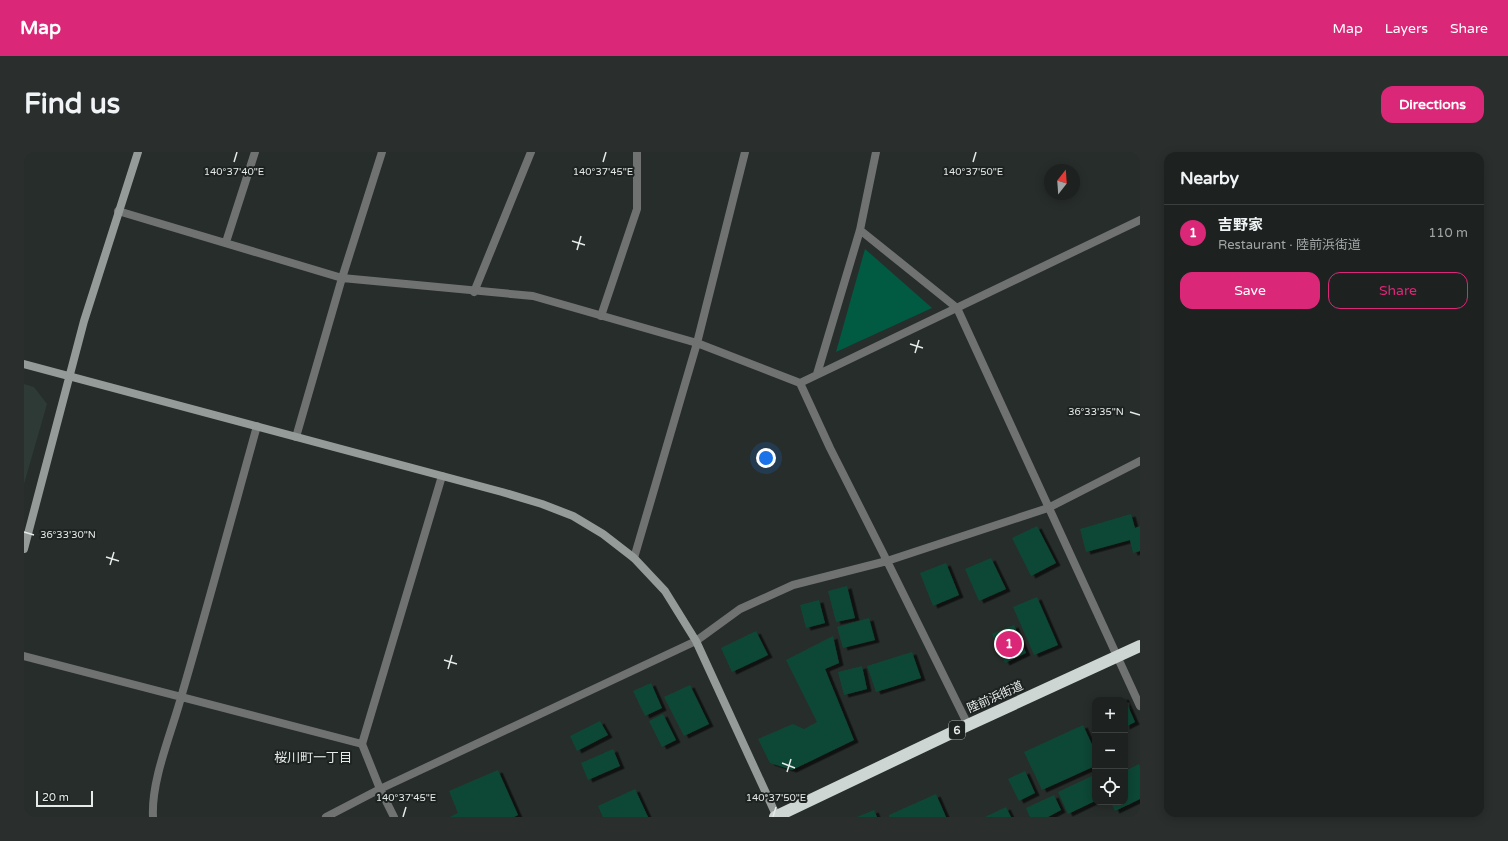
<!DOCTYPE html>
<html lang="en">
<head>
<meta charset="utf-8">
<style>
	:root { --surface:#1d2220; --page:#2a2f2d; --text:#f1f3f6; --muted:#a0a4a5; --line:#3b3f3e; --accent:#db2777 }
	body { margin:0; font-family:"Varela Round","Noto Sans JP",sans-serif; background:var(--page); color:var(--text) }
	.controls { position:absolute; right:12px; bottom:12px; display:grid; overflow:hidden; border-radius:8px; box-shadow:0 2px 10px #0003 }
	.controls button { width:36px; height:36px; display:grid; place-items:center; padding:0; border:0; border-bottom:1px solid var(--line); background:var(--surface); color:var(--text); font:20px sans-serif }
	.compass { position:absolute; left:1020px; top:12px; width:36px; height:36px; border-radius:50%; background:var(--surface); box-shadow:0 2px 10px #0003; rotate:17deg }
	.scale { position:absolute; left:12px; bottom:10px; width:57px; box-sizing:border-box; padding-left:4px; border:2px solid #e6eae8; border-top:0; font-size:11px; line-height:14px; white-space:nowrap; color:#e6eae8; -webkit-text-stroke:3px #1d2321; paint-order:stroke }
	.you { position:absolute; left:742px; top:306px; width:14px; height:14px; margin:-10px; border:3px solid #fff; border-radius:50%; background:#1a73e8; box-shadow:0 0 0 6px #1a73e833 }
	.badge { display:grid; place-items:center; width:26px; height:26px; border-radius:50%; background:var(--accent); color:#fff; font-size:13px; font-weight:700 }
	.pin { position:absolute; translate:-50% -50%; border:2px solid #fff; box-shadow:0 1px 4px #0006 }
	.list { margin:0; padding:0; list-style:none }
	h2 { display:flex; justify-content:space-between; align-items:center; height:52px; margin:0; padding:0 16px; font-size:17px }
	h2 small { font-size:13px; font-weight:400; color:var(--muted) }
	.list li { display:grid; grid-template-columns:26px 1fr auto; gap:12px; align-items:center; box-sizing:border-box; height:56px; padding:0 16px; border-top:1px solid var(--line) }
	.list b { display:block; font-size:15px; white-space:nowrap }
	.list p { margin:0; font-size:13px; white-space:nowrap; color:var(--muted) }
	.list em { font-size:13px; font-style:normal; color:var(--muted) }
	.actions { display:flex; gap:8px; padding:12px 16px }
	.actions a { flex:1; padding:9px 0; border:1px solid var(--accent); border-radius:12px; text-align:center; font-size:14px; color:var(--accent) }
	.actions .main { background:var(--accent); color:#fff }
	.icon { flex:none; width:22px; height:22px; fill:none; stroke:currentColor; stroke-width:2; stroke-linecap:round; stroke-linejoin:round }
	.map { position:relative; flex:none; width:1116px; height:665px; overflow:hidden; border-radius:12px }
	header { display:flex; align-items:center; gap:24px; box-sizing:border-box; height:56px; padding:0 20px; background:var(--accent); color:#fff }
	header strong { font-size:19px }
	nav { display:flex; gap:22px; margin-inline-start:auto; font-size:14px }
	.intro { display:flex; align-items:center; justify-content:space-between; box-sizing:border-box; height:96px; padding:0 24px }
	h1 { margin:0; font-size:28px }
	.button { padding:10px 18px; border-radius:12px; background:var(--accent); color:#fff; font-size:14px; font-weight:700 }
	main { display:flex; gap:24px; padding:0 24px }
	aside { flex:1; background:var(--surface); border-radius:12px; box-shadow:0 2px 10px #0003 }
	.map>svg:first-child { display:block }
	.built { fill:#2d3a35 }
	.green { fill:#015b43 }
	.building { fill:#114736; filter:url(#shadow) }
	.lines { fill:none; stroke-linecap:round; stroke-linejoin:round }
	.street { stroke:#6f7271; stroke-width:8 }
	.secondary { stroke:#959b98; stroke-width:8 }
	.highway { stroke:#cdd6d2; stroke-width:12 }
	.ticks { fill:none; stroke:#e6eae8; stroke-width:1.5 }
	.labels { text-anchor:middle; stroke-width:4; stroke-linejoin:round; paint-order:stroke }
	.shield { fill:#1d2321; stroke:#aaaeac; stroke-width:1 }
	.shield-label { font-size:11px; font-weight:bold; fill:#e6eae8 }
	.street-label { font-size:12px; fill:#e6eae8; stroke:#1d2321 }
	.neighbourhood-label { font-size:13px; fill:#e6eae8; stroke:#1d2321 }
	.ticks-label { font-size:10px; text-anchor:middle; fill:#e6eae8; stroke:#1d2321; stroke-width:4; stroke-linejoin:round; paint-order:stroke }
</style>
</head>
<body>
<header>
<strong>Map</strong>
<nav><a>Map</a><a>Layers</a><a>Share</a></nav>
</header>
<div class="intro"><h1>Find us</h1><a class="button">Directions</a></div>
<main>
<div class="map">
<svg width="1116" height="665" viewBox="0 0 1116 665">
	<defs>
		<filter id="shadow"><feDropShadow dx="4.5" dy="2.5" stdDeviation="0" flood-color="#0009"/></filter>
	</defs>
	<rect width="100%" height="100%" fill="#272d2a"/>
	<path class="built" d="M 0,232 L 10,235 L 23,252 L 0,332 Z"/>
	<path class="green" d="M 841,97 L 908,156 L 812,200 Z"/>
	<path class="building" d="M 1107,362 L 1111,376 L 1116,374 L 1116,399 L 1109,401 L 1106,388 L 1062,400 L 1056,377 Z
		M 1013,374 L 1032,411 L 1007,424 L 988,386 Z
		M 967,406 L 982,437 L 955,449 L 941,417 Z
		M 922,411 L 935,443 L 909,454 L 896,421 Z
		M 823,434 L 831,466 L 812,470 L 804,439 Z
		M 1013,445 L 1034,493 L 1010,503 L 989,455 Z
		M 795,448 L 801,471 L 782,476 L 776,453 Z
		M 845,466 L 851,488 L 819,496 L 813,475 Z
		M 990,473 L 1002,501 L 981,511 L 968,482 Z
		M 732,479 L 744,503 L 708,520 L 697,496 Z
		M 809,484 L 815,511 L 801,517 L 830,588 L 768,618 L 746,611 L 734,587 L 769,572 L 780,577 L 793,570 L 762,508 Z
		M 888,500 L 897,526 L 852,540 L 843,514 Z
		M 838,514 L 843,537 L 820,543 L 814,520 Z
		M 627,531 L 638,556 L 621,564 L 609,539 Z
		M 666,533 L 685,572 L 660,584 L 640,545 Z
		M 1100,545 L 1111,570 L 1101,575 L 1101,548 L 1093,548 Z
		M 639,562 L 652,588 L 638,595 L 625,569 Z
		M 576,569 L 584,583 L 553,599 L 546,584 Z
		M 1059,573 L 1071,599 L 1071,614 L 1018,638 L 1000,600 Z
		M 589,597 L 596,614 L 564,628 L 557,611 Z
		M 1115,612 L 1116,615 L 1116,647 L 1091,659 L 1087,650 L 1101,650 L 1101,619 Z
		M 474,618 L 494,663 L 490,665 L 426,665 L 434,661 L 425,639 Z
		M 1001,619 L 1011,641 L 995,649 L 984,627 Z
		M 1068,624 L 1071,631 L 1071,649 L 1044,662 L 1034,640 Z
		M 611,637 L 624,665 L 579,665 L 574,654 Z
		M 912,642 L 922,665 L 865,665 L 865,663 Z
		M 1030,643 L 1037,658 L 1024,665 L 1006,665 L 1002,656 Z
		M 982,655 L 987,665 L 961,665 Z
		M 850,658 L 853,665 L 833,665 Z"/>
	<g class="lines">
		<path class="street" d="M 94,59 L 318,126 L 509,144 L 673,191 L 776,231 L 806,296 L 863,409 L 944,573
			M 836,78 L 933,156 L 1116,554
			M 202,90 L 231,0
			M 450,140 L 507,0
			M 577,164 L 613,57 L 613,0
			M 793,222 L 836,78 L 852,0
			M 776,231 L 1116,68
			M 272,285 L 318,126 L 358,0
			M 610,406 L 673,191 L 721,0
			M 0,504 L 338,592
			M 129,665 C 127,627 148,580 158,542 C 184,453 208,364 233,274
			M 302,665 L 356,637 L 672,489 L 716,457 L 769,433 L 863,409 L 1024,356 L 1116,309
			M 370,665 L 356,637 L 338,592 L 418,324"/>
		<path class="secondary" d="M 0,212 L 478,340 L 518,352 L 549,364 L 579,382 L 610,406 L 641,439 L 672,489 L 753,665
			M 0,397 L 60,169 L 114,0"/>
		<path class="highway" d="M 751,665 L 944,573 L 1116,494"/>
	</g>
	<path class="ticks" d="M 210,10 L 213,0M 579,10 L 582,0M 949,10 L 952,0M 548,89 L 561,93M 553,98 L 557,84M 886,192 L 899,196M 891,201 L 895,188M 1106,260 L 1116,263M 0,380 L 10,383M 82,405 L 95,409M 86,413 L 90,400M 420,508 L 433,512M 424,517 L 428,503M 758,611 L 771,616M 763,620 L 767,607M 379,665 L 382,655M 749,665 L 752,655"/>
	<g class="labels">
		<rect class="shield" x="925" y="569" width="16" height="18" rx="3"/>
		<g class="shield-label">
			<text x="933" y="582">6</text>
		</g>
		<g class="street-label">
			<text transform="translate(971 545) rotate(-24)" y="4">陸前浜街道</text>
		</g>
		<g class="neighbourhood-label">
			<text x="289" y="610">桜川町一丁目</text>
		</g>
	</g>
	<g class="ticks-label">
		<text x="210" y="23">140°37'40"E</text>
		<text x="579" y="23">140°37'45"E</text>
		<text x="949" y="23">140°37'50"E</text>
		<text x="1072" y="263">36°33'35"N</text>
		<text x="44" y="386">36°33'30"N</text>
		<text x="382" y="649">140°37'45"E</text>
		<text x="752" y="649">140°37'50"E</text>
	</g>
</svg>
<div class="controls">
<button>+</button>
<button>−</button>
<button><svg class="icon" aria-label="locate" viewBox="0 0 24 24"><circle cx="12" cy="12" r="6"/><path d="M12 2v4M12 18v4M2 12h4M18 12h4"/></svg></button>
</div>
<svg class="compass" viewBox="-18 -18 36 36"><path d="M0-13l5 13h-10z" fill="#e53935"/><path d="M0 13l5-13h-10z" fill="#a0a4a5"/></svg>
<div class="scale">20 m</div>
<div class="you"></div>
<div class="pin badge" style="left:985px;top:492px">1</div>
</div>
<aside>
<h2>Nearby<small></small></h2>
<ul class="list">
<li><span class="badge">1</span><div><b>吉野家</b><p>Restaurant · 陸前浜街道</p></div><em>110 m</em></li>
</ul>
<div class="actions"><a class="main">Save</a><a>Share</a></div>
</aside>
</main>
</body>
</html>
